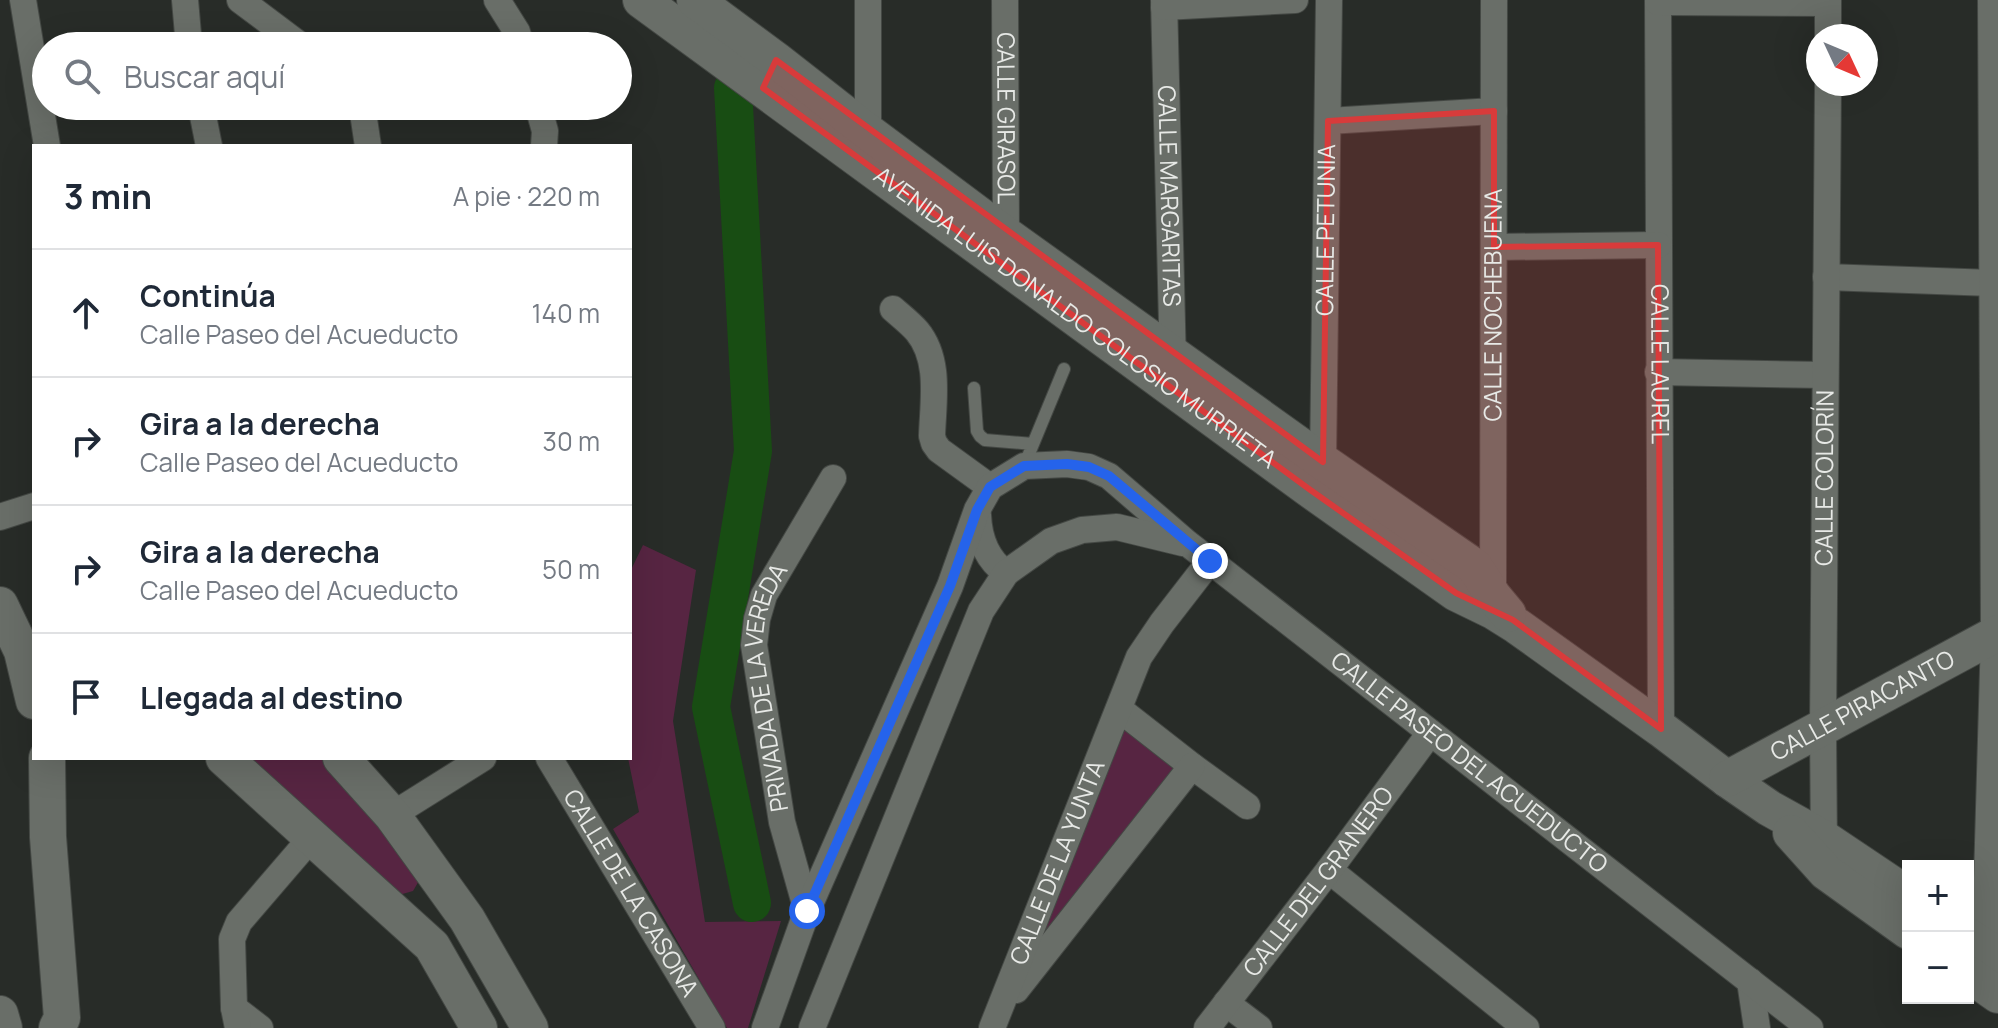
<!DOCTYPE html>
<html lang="es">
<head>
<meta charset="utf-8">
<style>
	:root { --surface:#fff; --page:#f2f2f3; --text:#1f2937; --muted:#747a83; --line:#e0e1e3 }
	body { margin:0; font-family:Manrope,sans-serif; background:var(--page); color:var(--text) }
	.controls { position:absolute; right:24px; bottom:24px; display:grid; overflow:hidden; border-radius:0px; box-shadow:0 8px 32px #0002 }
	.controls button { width:72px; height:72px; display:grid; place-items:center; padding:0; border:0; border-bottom:2px solid var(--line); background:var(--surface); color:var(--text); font:40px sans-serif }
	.compass { position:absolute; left:1806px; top:24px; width:72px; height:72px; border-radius:50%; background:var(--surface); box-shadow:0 8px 32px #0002; rotate:134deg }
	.stop { position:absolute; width:24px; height:24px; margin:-18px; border:6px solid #2563eb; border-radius:50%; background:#fff }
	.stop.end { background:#2563eb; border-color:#fff; box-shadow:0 2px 8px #0008 }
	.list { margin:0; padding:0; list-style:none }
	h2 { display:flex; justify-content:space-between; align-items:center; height:104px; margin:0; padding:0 32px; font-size:34px }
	h2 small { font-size:26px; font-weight:400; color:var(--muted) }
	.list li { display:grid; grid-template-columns:52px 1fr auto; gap:24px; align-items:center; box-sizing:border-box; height:128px; padding:0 32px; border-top:2px solid var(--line) }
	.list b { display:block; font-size:30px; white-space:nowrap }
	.list p { margin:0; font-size:26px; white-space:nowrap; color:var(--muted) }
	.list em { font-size:26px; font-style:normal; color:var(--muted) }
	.icon { flex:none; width:44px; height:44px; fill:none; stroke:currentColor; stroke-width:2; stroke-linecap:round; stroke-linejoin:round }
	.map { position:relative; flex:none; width:1998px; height:1028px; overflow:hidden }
	.search { position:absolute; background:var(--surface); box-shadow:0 8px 32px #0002; left:32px; top:32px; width:600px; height:88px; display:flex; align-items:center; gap:20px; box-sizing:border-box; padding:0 28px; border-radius:44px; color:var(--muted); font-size:30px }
	.panel { position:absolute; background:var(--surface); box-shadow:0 8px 32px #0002; left:32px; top:144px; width:600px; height:616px; border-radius:0px }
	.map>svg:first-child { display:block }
	.green { fill:#572542 }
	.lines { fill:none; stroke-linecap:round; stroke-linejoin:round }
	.river { stroke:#184d13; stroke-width:38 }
	.lane-casing { stroke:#444844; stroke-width:14 }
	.street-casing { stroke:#444844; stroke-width:28 }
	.secondary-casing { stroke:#444844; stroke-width:38 }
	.lane { stroke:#696e68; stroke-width:12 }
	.street { stroke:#696e68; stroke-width:26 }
	.secondary { stroke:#696e68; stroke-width:36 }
	.route { stroke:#2563eb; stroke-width:10 }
	.marked { fill:#d83b3b; fill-opacity:0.2; stroke:#d83b3b; stroke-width:6; stroke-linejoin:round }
	.labels { text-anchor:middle; stroke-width:8; stroke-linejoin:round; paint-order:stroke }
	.street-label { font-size:24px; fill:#e7e9e6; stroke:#1f231e }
</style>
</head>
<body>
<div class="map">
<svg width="1998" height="1028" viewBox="0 0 1998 1028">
	<rect width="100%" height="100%" fill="#282c28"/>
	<path class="green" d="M 643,545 L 696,570 L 673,721 L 705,922 L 781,921 L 748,1028 L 727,1028 L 613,829 L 639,812 L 628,758 L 630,758 L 630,572 Z
		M 1121,717 L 1186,768 L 1012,987 Z
		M 233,758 L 334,758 L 423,874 L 413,891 L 399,895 Z"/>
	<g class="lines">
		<path class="river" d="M 733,88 L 753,451 L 711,707 L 752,903"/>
		<g class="lane-casing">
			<path id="lane" d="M 974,388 L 977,431 L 980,436 L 985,440 L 1033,444
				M 1024,466 L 1064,369"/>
		</g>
		<g class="street-casing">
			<g id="street">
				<path d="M 23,0 L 47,146"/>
				<path d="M 185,0 L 189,46"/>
				<path d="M 240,0 L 301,46"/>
				<path d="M 497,0 L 517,32 L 521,46"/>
				<path d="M 868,0 L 868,145"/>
				<path id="s1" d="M 1005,0 L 1006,235"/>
				<path id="s2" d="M 1164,0 L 1173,364"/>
				<path id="s3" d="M 1658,0 L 1661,729"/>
				<path d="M 1658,2 L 1828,3"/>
				<path d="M 1164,7 L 1295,0"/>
				<path d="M 1828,36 L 1828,0"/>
				<path d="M 201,106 L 209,146"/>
				<path d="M 362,106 L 368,146"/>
				<path d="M 538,106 L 545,131 L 544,146"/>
				<path d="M 1328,121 L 1494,111"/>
				<path d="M 1494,247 L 1658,245"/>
				<path d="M 1826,277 L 1992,283"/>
				<path d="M 893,309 C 901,316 910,323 917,331 C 941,360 933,401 932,436 L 934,443 L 939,450 L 990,487"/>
				<path d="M 1658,372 L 1825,375"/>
				<path id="s4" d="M 1323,462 L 1329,0"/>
				<path d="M 978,515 C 979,538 986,559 1006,573"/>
				<path d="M 0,517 L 34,506"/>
				<path id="s5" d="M 1493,595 L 1494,0"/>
				<path d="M 1119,709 L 1192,766 L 1247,806"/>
				<path id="s6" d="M 549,758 L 712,1028"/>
				<path d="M 392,815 L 483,758"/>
				<path id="s7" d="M 1824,852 L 1823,727 L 1828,84"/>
				<path d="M 1329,870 L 1526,1028"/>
				<path id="s8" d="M 807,911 L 782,822 L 754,645 L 757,619 L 764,595 L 833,478"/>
				<path d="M 1985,947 L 1994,635 L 1991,0"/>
				<path d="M 1750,981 L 1757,1028"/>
				<path d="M 1016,990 L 1192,766"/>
				<path d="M 1226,1003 L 1259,1028"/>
				<path d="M 234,1008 L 260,1028"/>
				<path d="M 238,1028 L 234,1008 L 232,939 L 239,922 L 312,837"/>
				<path id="s9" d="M 765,1028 L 807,911 L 950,586 L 977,510 L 990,487 L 1024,466 L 1067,464 L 1089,467 L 1109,476 L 1187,543 L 1810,1028"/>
				<path d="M 812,1028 L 981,611 L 1006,573 L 1051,541 L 1082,530 L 1117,527 L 1183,543"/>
				<path id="s10" d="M 992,1028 L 1139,657 L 1162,623 L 1210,561"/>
				<path id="s11" d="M 1207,1028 L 1329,870 L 1430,733"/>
			</g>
		</g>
		<g class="secondary-casing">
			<g id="secondary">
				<path id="s12" d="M 641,0 L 1309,489 L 1456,593 L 1493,611 L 1517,626 L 1661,729 L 1727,779 L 1769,808 L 1823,838 L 1908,895"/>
				<path d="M 695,0 L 776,60 L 868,132 L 1006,235 L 1323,462 L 1475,567 L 1493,596 L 1508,614"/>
				<path d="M 0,605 L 22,651 L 34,701"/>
				<path d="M 47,758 L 48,837 L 62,1018 L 57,1028"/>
				<path d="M 224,758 L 432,946 L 479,1028"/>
				<path d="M 341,758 L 392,815 L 467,919 L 530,1028"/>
				<path id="s13" d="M 1727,779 L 1998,633"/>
				<path d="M 1791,833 L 1826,872 L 1908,931"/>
				<path d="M 1968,936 L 1998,956"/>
				<path d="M 1968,974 L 1998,995"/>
				<path d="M 0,1014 L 4,1028"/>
			</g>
		</g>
		<use href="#lane" class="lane"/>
		<use href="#street" class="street"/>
		<use href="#secondary" class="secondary"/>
	</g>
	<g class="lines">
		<path class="route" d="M 807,911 L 950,586 L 977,510 L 990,487 L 1024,466 L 1067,464 L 1089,467 L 1109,476 L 1210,561"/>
	</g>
	<path class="marked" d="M 776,60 L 1323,462 L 1328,121 L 1494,111 L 1494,247 L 1658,245 L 1661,729 L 1513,620 L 1456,593 L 1309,489 L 763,88 Z"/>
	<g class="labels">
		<g class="street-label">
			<text dy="8" stroke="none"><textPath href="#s1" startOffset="118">CALLE GIRASOL</textPath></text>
			<text dy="8" stroke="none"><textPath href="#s2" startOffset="196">CALLE MARGARITAS</textPath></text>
			<text dy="8" stroke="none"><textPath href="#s4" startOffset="232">CALLE PETUNIA</textPath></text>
			<text dy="8" stroke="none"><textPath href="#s5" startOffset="290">CALLE NOCHEBUENA</textPath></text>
			<text dy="8" stroke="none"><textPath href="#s12" startOffset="538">AVENIDA LUIS DONALDO COLOSIO MURRIETA</textPath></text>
			<text dy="8" stroke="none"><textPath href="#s3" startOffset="364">CALLE LAUREL</textPath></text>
			<text dy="8" stroke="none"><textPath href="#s7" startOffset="374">CALLE COLORÍN</textPath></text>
			<text dy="8" stroke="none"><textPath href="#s8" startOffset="230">PRIVADA DE LA VEREDA</textPath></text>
			<text dy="8" stroke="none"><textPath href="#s13" startOffset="154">CALLE PIRACANTO</textPath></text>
			<text dy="8" stroke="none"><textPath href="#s9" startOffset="1174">CALLE PASEO DEL ACUEDUCTO</textPath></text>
			<text dy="8" stroke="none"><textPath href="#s10" startOffset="178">CALLE DE LA YUNTA</textPath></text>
			<text dy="8" stroke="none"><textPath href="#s11" startOffset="184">CALLE DEL GRANERO</textPath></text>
			<text dy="8" stroke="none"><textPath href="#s6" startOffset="158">CALLE DE LA CASONA</textPath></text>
		</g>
	</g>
</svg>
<div class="controls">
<button>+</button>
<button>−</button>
</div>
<svg class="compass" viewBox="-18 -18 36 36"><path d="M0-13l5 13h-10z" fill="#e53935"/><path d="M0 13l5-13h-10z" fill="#747a83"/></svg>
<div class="stop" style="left:807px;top:911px"></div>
<div class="stop end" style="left:1210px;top:561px"></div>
<div class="search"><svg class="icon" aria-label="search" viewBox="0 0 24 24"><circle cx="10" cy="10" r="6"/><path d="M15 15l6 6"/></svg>Buscar aquí</div>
<section class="panel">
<h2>3 min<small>A pie · 220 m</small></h2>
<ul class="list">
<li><svg class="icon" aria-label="ahead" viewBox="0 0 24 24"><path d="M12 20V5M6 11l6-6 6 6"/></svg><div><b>Continúa</b><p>Calle Paseo del Acueducto</p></div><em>140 m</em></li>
<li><svg class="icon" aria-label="right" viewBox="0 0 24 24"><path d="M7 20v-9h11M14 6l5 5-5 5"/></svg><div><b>Gira a la derecha</b><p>Calle Paseo del Acueducto</p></div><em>30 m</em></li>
<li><svg class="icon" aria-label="right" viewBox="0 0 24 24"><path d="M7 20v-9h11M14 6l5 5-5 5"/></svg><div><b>Gira a la derecha</b><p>Calle Paseo del Acueducto</p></div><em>50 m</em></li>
<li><svg class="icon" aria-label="arrive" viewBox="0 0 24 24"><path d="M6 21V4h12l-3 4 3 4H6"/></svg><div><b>Llegada al destino</b></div></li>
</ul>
</section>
</div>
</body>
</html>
